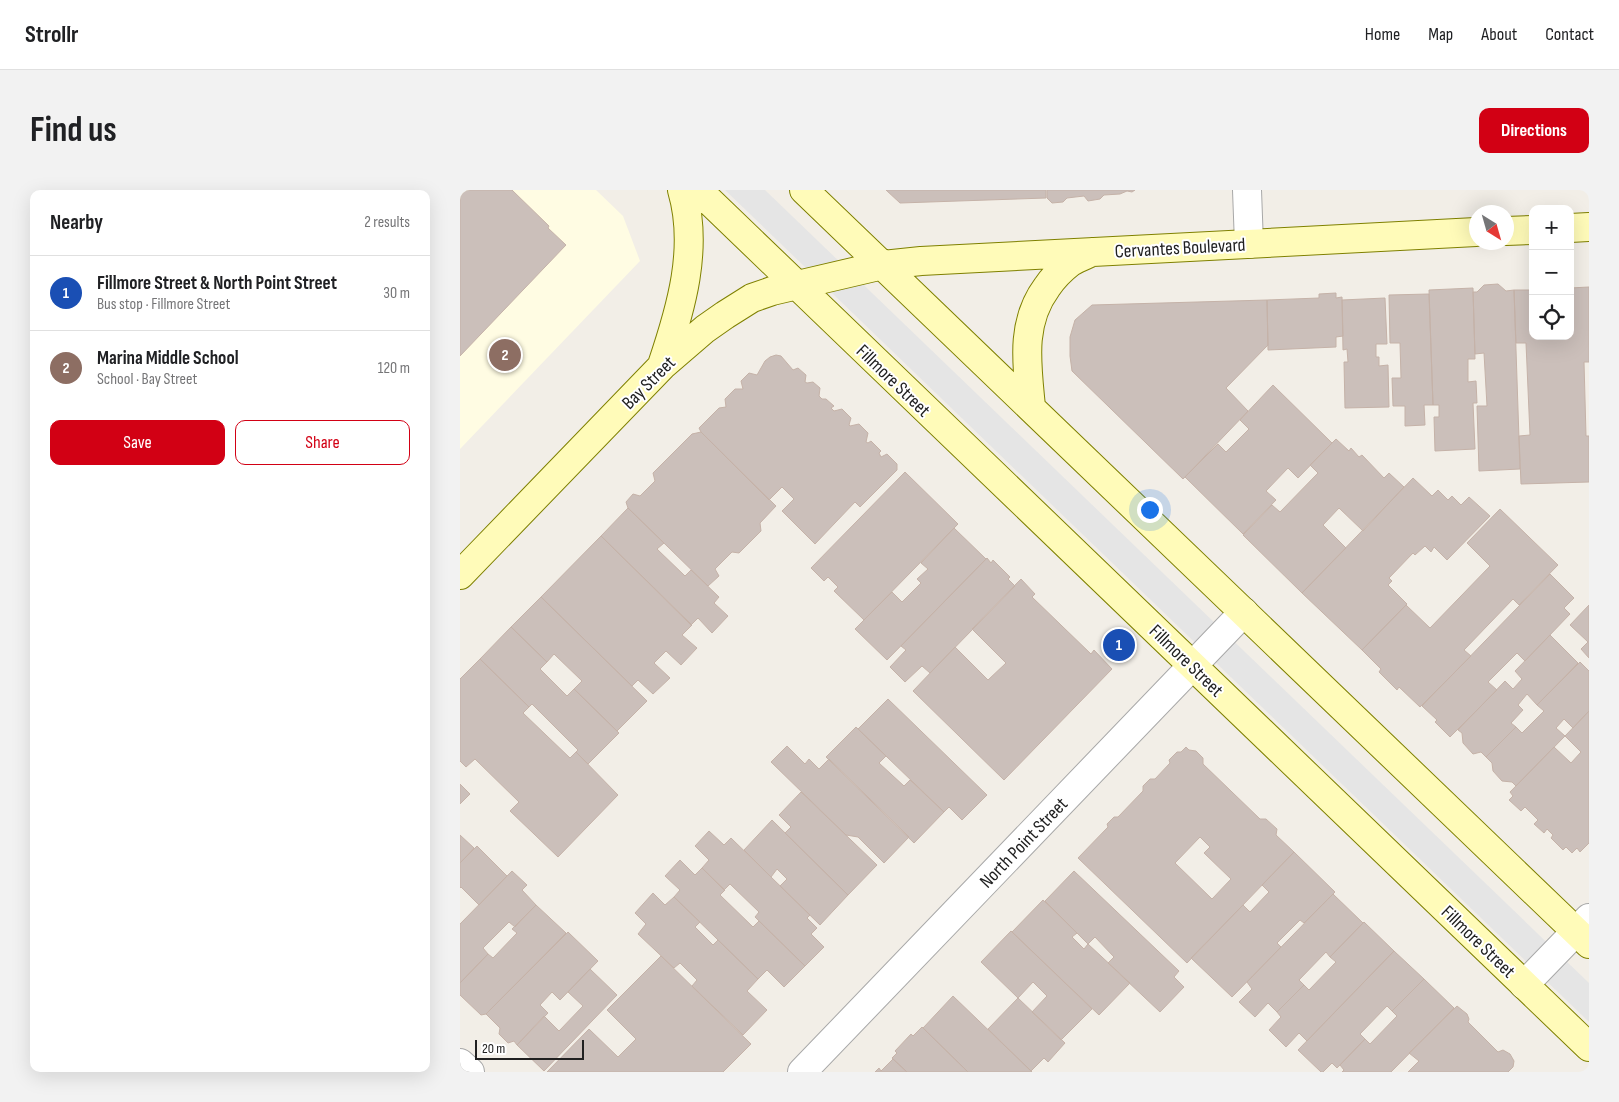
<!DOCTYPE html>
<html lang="en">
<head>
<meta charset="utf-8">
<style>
	:root { --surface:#fff; --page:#f2f2f2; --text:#202124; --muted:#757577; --line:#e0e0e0; --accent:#d20014 }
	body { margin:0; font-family:"Sofia Sans Condensed",sans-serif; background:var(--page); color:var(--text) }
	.controls { position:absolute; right:15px; top:15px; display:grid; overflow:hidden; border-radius:10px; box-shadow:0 5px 20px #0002 }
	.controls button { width:45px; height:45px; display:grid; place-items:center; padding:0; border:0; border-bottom:1px solid var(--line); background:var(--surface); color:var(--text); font:25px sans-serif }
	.compass { position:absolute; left:1009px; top:15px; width:45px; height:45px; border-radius:50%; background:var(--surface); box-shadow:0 5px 20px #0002; rotate:143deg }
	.scale { position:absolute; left:15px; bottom:12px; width:109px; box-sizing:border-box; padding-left:5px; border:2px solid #212121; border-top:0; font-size:14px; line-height:18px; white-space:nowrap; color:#212121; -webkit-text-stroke:4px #fff; paint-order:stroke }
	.you { position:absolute; left:689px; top:319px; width:18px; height:18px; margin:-12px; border:4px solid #fff; border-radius:50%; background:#1a73e8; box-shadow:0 0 0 8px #1a73e833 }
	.badge { display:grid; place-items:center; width:32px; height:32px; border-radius:50%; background:var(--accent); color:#fff; font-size:16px; font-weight:700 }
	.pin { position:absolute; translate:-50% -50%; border:2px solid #fff; box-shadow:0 1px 5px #0006 }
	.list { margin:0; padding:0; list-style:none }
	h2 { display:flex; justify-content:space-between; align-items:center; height:65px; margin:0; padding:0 20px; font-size:21px }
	h2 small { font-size:16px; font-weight:400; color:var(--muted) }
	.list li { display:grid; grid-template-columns:32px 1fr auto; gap:15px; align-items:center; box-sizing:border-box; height:75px; padding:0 20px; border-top:1px solid var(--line) }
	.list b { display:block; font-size:19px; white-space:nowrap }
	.list p { margin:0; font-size:16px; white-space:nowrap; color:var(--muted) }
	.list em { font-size:16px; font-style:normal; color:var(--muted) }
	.actions { display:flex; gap:10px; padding:15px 20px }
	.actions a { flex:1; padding:11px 0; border:1px solid var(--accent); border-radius:10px; text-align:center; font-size:18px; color:var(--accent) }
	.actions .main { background:var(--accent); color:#fff }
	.icon { flex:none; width:28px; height:28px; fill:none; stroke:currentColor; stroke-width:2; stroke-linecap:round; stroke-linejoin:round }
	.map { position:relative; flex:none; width:1129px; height:882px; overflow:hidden; border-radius:10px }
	header { display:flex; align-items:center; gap:30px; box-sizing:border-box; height:70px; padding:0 25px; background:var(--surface); border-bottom:1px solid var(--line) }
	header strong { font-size:24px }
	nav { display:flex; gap:28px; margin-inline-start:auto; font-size:18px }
	.intro { display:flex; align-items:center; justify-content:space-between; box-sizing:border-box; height:120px; padding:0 30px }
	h1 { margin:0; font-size:35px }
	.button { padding:12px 22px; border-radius:10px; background:var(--accent); color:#fff; font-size:18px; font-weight:700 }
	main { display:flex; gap:30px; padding:0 30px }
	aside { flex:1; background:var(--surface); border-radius:10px; box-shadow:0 5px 20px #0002 }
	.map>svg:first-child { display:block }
	.education { fill:#fffce3 }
	.parking { fill:#e5e5e5 }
	.building { fill:#cbbfba; stroke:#c5b2a8; fill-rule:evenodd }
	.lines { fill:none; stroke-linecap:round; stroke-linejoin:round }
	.street-casing { stroke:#a8a8a8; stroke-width:30 }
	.secondary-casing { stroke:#7f8000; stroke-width:30 }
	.street { stroke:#fff; stroke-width:28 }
	.secondary { stroke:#fffbb9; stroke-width:28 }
	.labels { text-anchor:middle; stroke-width:4; stroke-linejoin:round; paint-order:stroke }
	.street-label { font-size:19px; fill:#212121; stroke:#fff }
</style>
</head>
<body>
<header>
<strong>Strollr</strong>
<nav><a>Home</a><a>Map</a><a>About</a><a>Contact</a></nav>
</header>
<div class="intro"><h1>Find us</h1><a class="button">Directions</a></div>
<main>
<aside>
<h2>Nearby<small>2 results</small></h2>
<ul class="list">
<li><span class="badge" style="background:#1a4fb4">1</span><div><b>Fillmore Street &amp; North Point Street</b><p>Bus stop · Fillmore Street</p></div><em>30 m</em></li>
<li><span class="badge" style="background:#8d6e63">2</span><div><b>Marina Middle School</b><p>School · Bay Street</p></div><em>120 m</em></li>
</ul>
<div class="actions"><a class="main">Save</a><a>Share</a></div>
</aside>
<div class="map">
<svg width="1129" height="882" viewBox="0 0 1129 882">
	<rect width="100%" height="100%" fill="#f2eee7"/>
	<path class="education" d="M 0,0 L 136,0 L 163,26 L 180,71 L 0,259 Z"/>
	<path class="parking" d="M 265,0 L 305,0 L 1129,793 L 1129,832 Z"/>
	<path class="building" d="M 0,0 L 52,0 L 89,36 L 88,38 L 106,55 L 0,166 Z
		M 426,0 L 586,0 L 586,8 L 440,13 Z
		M 587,0 L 675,0 L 672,2 L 667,1 L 660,4 L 644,5 L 640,9 L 628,11 L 624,6 L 607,8 L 603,12 L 592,13 L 587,8 Z
		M 1038,94 L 1046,101 L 1054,100 L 1060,279 L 1019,281 L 1017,216 L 1027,216 L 1024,163 L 1015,164 L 1013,102 L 1017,102 L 1024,95 Z
		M 1129,97 L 1129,172 L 1124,172 L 1126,246 L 1129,246 L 1129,292 L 1061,294 L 1059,246 L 1070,245 L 1066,153 L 1056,153 L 1054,100 L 1073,100 L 1073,146 L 1110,146 L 1110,98 Z
		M 1013,98 L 1015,169 L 1008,169 L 1008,192 L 1016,191 L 1017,213 L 1013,213 L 1015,259 L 975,261 L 974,227 L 979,227 L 979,215 L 973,215 L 969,100 Z
		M 876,103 L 876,108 L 882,107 L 883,146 L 876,147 L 876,157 L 808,160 L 807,110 L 859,108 L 859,104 Z
		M 969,104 L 973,215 L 964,215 L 965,235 L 945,236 L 945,216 L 933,216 L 932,188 L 941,188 L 940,153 L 930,153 L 929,105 Z
		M 925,108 L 927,154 L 916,154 L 916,167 L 919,167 L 919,176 L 928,175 L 929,217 L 885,218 L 884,172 L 888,172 L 887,159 L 883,160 L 882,110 Z
		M 807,110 L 808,155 L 766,198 L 788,221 L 723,289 L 612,181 L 610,166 L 610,147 L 615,130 L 632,115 Z
		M 316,165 L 321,166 L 333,180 L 338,178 L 346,185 L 345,192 L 347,193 L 353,192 L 360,198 L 359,206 L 362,209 L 366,209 L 374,216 L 371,218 L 374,221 L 382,219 L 391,228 L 389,235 L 390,236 L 399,234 L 408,243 L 406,252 L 408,253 L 411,251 L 421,261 L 419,263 L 421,267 L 427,264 L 437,274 L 437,280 L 400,317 L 395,312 L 355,354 L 322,321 L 334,309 L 322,297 L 309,310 L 241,242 L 239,238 L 259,218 L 266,217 L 265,209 L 275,199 L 283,199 L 281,191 L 289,183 L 297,185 L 305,171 L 310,167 Z
		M 813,195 L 872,253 L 838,288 L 828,278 L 806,301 L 816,310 L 783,344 L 725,287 L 758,254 L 766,262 L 789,239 L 780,230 Z
		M 241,242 L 316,316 L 300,333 L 301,341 L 279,363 L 272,362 L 255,379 L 259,386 L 248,396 L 168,318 L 166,312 L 173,304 L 180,306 L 195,291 L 193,283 L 232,244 Z
		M 876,249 L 889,261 L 891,258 L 899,267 L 902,265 L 924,288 L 929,283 L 944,297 L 903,341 L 879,318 L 863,335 L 886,358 L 842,403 L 783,345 L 812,315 L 820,322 L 858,283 L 850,275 Z
		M 445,282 L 498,334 L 404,430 L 374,401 L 378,397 L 368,387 L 364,391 L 351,378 Z
		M 953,288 L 972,306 L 978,300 L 988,310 L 992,306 L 1001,315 L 1009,307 L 1030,326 L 987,370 L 974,357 L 971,362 L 965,356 L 955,365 L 953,363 L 929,388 L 932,391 L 928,395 L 947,414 L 902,460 L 842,403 Z
		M 168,318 L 204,353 L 197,359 L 225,386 L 231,380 L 259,407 L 254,413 L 268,426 L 252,443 L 238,428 L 231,435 L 141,346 Z
		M 1040,319 L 1098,375 L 1059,415 L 1053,409 L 1004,460 L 1011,466 L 960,517 L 939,497 L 937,500 L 919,482 L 921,479 L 902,460 L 946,415 L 970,438 L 1030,376 L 1007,353 Z
		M 494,338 L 526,369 L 427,470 L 395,439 L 432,402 L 442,412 L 461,393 L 457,389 L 468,379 L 461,373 Z
		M 141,346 L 232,435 L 222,445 L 237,458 L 221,475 L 206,461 L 194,473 L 210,488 L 193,504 L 178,490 L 172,496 L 81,407 Z
		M 527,368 L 531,373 L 533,370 L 550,387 L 548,389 L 555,396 L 470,483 L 462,476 L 445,492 L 430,477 L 446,460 L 441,456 Z
		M 1090,384 L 1114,408 L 1104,418 L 1110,424 L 1065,471 L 1057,463 L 1028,492 L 1037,500 L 990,547 L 975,532 L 977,530 L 962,516 Z
		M 561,389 L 575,404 L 572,407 L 631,464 L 634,460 L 652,479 L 544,590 L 453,501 L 495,457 L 528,490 L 546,473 L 512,439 Z
		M 81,407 L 187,511 L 157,541 L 114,499 L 122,491 L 94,464 L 87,472 L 51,437 Z
		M 1129,415 L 1129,468 L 1121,459 L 1128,452 L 1110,435 Z
		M 51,437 L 87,472 L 80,479 L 107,506 L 114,499 L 159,543 L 128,574 L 116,562 L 118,560 L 72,514 L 69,517 L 20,469 Z
		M 1090,445 L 1118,473 L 1077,515 L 1067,504 L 1058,515 L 1063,520 L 1051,533 L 1056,537 L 1026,567 L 1021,562 L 1013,564 L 1003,553 L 1002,543 L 998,540 L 1045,491 L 1053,499 L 1062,489 L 1055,481 Z
		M 20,469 L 69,517 L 63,523 L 110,568 L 116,562 L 158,605 L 98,667 L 50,621 L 59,612 L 15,569 L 6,577 L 0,571 L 0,489 Z
		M 1120,472 L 1129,481 L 1129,521 L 1113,538 L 1104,529 L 1096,538 L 1105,546 L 1056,596 L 1052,592 L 1042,591 L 1033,581 L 1032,573 L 1026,567 L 1056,537 L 1062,543 L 1084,521 L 1077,515 Z
		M 428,509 L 527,605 L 502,630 L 489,617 L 484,622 L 398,539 Z
		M 1129,521 L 1129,653 L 1120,662 L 1117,658 L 1112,663 L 1106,657 L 1103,660 L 1091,648 L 1093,645 L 1087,639 L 1084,643 L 1074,634 L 1078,630 L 1065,617 L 1061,621 L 1049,610 L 1053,606 L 1050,602 L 1094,557 L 1111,573 L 1121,562 L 1105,546 Z
		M 396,537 L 426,566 L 419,573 L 444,596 L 450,590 L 484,622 L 454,653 L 366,567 Z
		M 327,556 L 345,574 L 349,569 L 359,579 L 369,569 L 449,647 L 424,673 L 398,647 L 386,645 L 311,572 Z
		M 726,557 L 729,560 L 736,561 L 743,568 L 743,574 L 800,629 L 806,629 L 817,639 L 816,645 L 834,662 L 727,773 L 618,668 L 648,637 L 647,634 L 654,627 L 658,627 L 683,601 L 683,596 L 690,589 L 695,589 L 710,573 L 709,570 L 717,562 L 721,562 ZM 740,647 L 750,657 L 744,663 L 771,689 L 752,709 L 715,673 Z
		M 0,594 L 10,604 L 0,614 Z
		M 341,602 L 417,675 L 388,705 L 325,643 L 331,637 L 319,625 Z
		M 312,630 L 388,705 L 360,735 L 320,696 L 327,689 L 317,679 L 311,687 L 284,660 Z
		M 249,641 L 264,655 L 271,648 L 350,725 L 347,728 L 357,738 L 351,744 L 364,757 L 345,776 L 295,727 L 299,722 L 270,694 L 264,700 L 242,678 L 249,670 L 235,656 Z
		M 0,645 L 14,658 L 0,673 Z
		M 17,656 L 47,686 L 19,715 L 1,697 L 0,698 L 0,673 Z
		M 834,662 L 875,702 L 844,733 L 840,730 L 817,753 L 821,757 L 772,807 L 731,768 L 783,715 L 790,722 L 809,702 L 802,695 Z
		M 220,670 L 235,685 L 242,678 L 265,700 L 260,705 L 293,737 L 299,731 L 345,776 L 324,797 L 307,780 L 298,789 L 214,707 L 220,700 L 205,686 Z
		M 52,681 L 67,695 L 62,700 L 76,715 L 55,737 L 49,732 L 23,758 L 28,764 L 0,793 L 0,734 Z
		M 614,681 L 719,781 L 714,787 L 724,797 L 700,822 L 648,773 L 654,767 L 635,747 L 628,754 L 585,711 Z
		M 193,703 L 205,715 L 214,707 L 240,732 L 235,737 L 253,755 L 258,750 L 298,789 L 287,801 L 307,820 L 283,845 L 232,796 L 237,790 L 220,773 L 214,778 L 178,744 L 186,734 L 175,723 Z
		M 873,704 L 903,733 L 870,767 L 866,762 L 839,790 L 844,795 L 817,822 L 808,813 L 795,827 L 779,812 L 792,799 L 787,792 Z
		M 583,710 L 617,743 L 612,747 L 624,759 L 628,754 L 670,793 L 639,825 L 552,742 Z
		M 76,715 L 106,743 L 26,824 L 21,825 L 0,805 L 0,793 L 28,764 L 33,768 L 57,743 L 52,739 Z
		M 904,732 L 934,761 L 847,851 L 839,843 L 826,857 L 809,840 L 821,827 L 817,822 L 844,795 L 849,800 L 876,772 L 870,767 Z
		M 551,741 L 632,819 L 601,850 L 572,822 L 587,806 L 573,792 L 558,808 L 521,772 Z
		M 108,742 L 138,771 L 100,810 L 92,802 L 80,815 L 88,823 L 57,855 L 54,851 L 48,853 L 39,844 L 40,838 L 26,824 Z
		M 934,761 L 964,789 L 932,821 L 927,816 L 900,844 L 905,849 L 877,878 L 872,873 L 863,882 L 861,882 L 838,860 Z
		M 201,766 L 291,854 L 263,882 L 87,882 L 129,839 L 158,867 L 176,849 L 147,820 Z
		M 130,779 L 157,805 L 84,881 L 57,855 L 84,826 L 99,841 L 123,816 L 108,802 Z
		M 964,789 L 994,818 L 931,882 L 882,882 L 884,880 L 880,875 L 905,849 L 910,854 L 937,826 L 932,821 Z
		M 493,806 L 571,881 L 572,882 L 508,882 L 463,838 Z
		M 558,808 L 605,853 L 588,872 L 584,868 L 571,881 L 528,839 Z
		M 997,816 L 1007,824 L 1009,829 L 1008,832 L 1038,862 L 1043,860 L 1050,864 L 1054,871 L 1053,877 L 1048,882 L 948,882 L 959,871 L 949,863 Z
		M 462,837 L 463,838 L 508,882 L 447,882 L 432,868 L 437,863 L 435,861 L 451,844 L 453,846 Z
		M 433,869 L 447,882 L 415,882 L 419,878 L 421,881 Z"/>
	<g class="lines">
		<g class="street-casing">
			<path id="street" d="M 787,0 L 789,54
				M 1064,795 L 1129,728
				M 0,873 L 10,882
				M 342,882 L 784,422"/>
		</g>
		<g class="secondary-casing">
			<path id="secondary" d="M 238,0 L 1129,857
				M 344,0 L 1129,754
				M 1110,38 L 1129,37
				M 1046,41 L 1073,40
				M 202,175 C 221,119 239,58 222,0
				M 571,217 C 567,175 560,133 587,97 C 593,88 602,79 611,72 C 618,68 626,65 632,62
				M 0,385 L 202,176 L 245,139 L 265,125 L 292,108 L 312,101 L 423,75 L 461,71 L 1016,42"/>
		</g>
		<use href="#street" class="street"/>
		<use href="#secondary" class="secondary"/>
	</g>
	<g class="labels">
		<g class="street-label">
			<text transform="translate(720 57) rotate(-3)" y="7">Cervantes Boulevard</text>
			<text transform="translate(434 190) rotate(44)" y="7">Fillmore Street</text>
			<text transform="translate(188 192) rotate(-45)" y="7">Bay Street</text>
			<text transform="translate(727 470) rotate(44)" y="7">Fillmore Street</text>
			<text transform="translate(563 652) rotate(-46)" y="7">North Point Street</text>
			<text transform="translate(1019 751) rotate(44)" y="7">Fillmore Street</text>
		</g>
	</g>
</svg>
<div class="controls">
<button>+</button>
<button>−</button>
<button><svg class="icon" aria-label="locate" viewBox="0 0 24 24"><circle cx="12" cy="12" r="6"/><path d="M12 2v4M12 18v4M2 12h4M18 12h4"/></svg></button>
</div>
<svg class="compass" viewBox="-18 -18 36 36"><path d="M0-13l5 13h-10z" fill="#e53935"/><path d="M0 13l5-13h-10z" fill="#757577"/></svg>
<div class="scale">20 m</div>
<div class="you"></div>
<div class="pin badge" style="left:659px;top:455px;background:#1a4fb4">1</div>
<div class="pin badge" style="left:45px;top:165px;background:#8d6e63">2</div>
</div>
</main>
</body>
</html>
